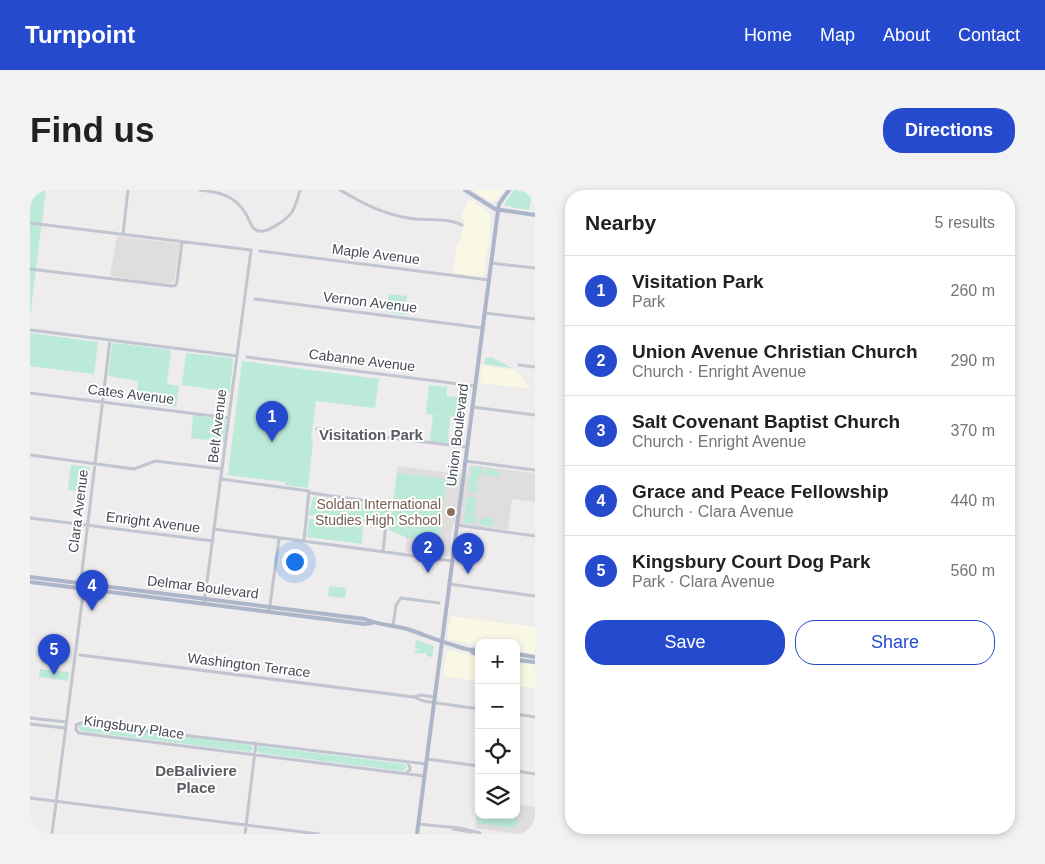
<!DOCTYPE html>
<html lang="en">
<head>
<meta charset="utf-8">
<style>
	:root { --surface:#fff; --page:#f2f2f2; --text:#202124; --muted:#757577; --line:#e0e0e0; --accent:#264ace }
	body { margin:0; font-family:Helvetica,sans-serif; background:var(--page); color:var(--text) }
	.controls { position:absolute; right:15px; bottom:15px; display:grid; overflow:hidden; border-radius:10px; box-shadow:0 2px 8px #0003 }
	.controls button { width:45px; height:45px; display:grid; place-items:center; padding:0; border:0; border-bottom:1px solid var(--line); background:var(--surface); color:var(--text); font:25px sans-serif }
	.you { position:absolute; left:264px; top:371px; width:18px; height:18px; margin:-12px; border:4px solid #fff; border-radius:50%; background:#1a73e8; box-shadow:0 0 0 8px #1a73e833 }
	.badge { display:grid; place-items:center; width:32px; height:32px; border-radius:50%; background:var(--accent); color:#fff; font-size:16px; font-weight:700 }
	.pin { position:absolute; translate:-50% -41px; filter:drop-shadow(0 1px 2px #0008) }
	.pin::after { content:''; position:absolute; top:26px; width:18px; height:15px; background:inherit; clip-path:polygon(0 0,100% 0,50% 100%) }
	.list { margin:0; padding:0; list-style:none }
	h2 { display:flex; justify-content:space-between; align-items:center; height:65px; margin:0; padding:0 20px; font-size:21px }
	h2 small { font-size:16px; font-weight:400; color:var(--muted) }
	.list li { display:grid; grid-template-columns:32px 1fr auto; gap:15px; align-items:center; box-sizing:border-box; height:70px; padding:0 20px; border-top:1px solid var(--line) }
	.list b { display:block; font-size:19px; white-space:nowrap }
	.list p { margin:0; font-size:16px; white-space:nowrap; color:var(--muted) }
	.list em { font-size:16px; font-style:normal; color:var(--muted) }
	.actions { display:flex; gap:10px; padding:15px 20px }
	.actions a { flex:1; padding:11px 0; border:1px solid var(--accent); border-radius:20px; text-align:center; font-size:18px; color:var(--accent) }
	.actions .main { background:var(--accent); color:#fff }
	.icon { flex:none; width:28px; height:28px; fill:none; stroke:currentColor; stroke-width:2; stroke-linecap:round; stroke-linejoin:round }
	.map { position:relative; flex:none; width:505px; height:644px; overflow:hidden; border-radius:20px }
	header { display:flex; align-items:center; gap:30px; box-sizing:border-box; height:70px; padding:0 25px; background:var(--accent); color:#fff }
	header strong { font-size:24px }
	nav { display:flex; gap:28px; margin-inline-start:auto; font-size:18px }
	.intro { display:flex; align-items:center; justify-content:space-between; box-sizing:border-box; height:120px; padding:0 30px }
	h1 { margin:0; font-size:35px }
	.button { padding:12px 22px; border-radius:20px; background:var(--accent); color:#fff; font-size:18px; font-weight:700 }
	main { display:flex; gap:30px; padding:0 30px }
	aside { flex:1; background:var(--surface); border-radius:20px; box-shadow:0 2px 8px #0003 }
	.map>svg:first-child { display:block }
	.commercial { fill:#f9f8e4 }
	.education { fill:#dfdddd }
	.green { fill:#bcead8 }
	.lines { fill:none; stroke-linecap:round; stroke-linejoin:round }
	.minor { stroke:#c0c5d0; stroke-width:3 }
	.major { stroke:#adb5c9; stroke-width:4 }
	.education-dot { fill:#8d6e63; stroke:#fff; stroke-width:2 }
	.labels { text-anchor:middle; stroke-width:4; stroke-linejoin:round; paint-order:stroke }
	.street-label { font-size:14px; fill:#464b57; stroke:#fff }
	.education-label { font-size:14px; fill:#785e54; stroke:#fff; text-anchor:end }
	.neighbourhood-label { font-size:15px; font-weight:bold; fill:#595b60; stroke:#fff }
</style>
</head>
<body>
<header>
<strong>Turnpoint</strong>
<nav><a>Home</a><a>Map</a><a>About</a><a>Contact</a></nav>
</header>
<div class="intro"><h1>Find us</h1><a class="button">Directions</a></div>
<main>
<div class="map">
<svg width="505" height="644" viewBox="0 0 505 644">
	<rect width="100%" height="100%" fill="#eeecec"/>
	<path class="commercial" d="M 443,0 L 474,0 L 463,13 Z
		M 439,8 L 459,23 L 461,26 L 459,53 L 453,87 L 423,83 L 427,54 L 429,54 L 432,39 L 435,35 L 434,30 L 431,27 Z
		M 452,175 L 485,180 L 501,199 L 450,193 Z
		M 421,426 L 505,437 L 505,464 L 486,461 L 486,453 L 449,453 L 449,456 L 419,449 L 417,445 Z
		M 417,460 L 449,467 L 449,491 L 413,486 Z
		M 486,472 L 505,475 L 505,498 L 486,496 Z"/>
	<path class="education" d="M 87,46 L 150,54 L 144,92 L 131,94 L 80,86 Z
		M 441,275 L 505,283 L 505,312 L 482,309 L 478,340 L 423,333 L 418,367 L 375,362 L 377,349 L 371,344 L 359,340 L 368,276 L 437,285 L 439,277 Z
		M 448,610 L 449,625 L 486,625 L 486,614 L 505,617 L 505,644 L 489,644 L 445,638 Z"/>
	<path class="green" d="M 2,0 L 16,0 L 0,127 L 0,17 Z
		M 484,0 L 494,0 L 502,5 L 499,20 L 475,16 L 475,13 Z
		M 359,104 L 377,106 L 375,125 L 356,122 Z
		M 0,143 L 68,152 L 64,184 L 0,176 Z
		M 85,153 L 141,160 L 137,194 L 149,196 L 146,217 L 106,212 L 108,191 L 78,186 L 82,155 Z
		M 156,163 L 203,168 L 200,202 L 152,195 Z
		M 461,167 L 482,178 L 454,174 L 456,168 Z
		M 212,171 L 349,189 L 345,218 L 286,211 L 281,250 L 283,252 L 278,298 L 255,295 L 255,292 L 198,285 Z
		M 399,195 L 417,197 L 417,206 L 430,207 L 431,200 L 435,201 L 432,228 L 396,224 Z
		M 163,225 L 196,230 L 194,252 L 161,248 Z
		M 403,225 L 420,227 L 418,253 L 400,251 Z
		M 41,275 L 60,277 L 57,302 L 38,300 Z
		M 443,276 L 452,278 L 453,279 L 453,285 L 448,285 L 447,303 L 439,302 L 438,301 L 441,278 Z
		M 457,278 L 468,280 L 467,282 L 470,283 L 469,287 L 455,285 Z
		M 367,283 L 416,289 L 409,353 C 391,350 376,349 360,340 Z
		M 438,306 L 447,308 L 443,326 L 447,327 L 445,334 L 435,333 L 434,331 L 437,307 Z
		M 283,307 L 354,316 L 356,317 L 353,334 L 279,325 Z
		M 452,327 L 464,329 L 463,337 L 449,335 L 449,330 L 452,330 Z
		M 279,329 L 333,336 L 332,354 L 277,347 Z
		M 299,396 L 316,398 L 315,408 L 298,406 Z
		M 386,450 L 404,456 L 402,467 L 397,466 L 396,462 L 394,464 L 385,463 L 385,460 L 391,460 L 385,458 Z
		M 10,479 L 39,482 L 38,491 L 9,487 Z
		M 51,534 L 221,555 L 223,559 L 220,562 L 51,541 L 48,537 Z
		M 228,556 L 374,574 L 377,577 L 373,581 L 230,563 L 227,561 Z
		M 449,615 L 449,625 L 486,625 L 486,617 L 488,620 L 487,635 L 481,638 L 449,633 L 447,628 Z"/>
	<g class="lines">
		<path class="minor" d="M 170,0 C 189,2 206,6 216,24 C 219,29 221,37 226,40 C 235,46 257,29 262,22 C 266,15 268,7 270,0
			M 310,0 C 332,13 353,24 378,28 C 395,31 418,27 432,35
			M 0,33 L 221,60 L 174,414
			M 93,44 L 98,0
			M 230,61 L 459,90
			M 461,73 L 505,78
			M 0,79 L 142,96 L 146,95 L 147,91 L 152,52
			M 225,109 L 453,138
			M 455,123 L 505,129
			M 1,140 L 207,166
			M 217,167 L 445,196
			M 489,175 L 505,177
			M 0,203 L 199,228
			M 442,217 L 505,225
			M 287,239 L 437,257
			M 0,265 L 104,279 L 125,271 L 192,279
			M 435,271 L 505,280
			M 191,289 L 279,301 L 274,351
			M 281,303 L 358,314 L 353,362
			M 0,328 L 183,351
			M 427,335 L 505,346
			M 184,339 L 422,371
			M 419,394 L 505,406
			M 239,422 L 249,349
			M 363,436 L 366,415 L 371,408 L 409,413
			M 50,465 L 384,507 L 391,505 L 405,507
			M 384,507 L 393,511 L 449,519
			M 486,524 L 505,527
			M 0,528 L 36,532
			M 0,534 L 35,538
			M 397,569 L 449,576
			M 486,581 L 505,584
			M 376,583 L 380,580 L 380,577 L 377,572
			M 394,586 L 49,543 L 46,540 L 46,535 L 51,533 L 396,574
			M 0,608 L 289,644
			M 388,634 L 429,638 L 450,643
			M 423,639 L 441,642
			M 22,644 L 53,404 L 51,390 L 80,150
			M 215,644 L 226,553"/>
		<path class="major" d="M 435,0 L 465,19 L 505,25
			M 0,387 L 335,429 C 348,435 363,435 377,439 C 398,446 419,455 441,460 L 443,463 L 449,464
			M 0,392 L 335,434 L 342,433
			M 441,460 L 449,459
			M 486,464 L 505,467
			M 486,470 L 505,472
			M 387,644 L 467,28 L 469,14 L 479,0"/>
	</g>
	<circle class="education-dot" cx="421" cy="322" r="5"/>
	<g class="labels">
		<g class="street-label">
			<text transform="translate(346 64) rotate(7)" y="5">Maple Avenue</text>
			<text transform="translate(340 112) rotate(7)" y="5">Vernon Avenue</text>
			<text transform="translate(332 170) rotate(7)" y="5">Cabanne Avenue</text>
			<text transform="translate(101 204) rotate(7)" y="5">Cates Avenue</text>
			<text transform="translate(187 236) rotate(-83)" y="5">Belt Avenue</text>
			<text transform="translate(427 245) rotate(-83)" y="5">Union Boulevard</text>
			<text transform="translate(48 321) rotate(-83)" y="5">Clara Avenue</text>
			<text transform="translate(123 332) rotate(7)" y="5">Enright Avenue</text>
			<text transform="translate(173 397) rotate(7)" y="5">Delmar Boulevard</text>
			<text transform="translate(219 475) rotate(7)" y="5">Washington Terrace</text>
			<text transform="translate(104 537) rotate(8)" y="5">Kingsbury Place</text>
		</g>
		<g class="education-label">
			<text x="411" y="319">Soldan International<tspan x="411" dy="16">Studies High School</tspan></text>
		</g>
		<g class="neighbourhood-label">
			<text x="341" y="250">Visitation Park</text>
			<text x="166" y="586">DeBaliviere<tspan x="166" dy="17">Place</tspan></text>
		</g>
	</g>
</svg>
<div class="controls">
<button>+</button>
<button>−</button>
<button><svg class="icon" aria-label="locate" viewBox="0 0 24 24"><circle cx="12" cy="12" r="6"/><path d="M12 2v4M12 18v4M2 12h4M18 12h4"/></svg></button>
<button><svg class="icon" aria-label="layers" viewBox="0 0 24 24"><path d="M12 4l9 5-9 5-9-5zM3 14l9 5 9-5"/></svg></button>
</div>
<div class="you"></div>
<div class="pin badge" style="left:242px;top:252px">1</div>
<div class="pin badge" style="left:398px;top:383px">2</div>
<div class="pin badge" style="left:438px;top:384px">3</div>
<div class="pin badge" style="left:62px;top:421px">4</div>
<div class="pin badge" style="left:24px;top:485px">5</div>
</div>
<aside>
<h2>Nearby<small>5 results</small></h2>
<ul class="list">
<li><span class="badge">1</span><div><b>Visitation Park</b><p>Park</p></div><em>260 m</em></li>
<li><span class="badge">2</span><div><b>Union Avenue Christian Church</b><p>Church · Enright Avenue</p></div><em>290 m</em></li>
<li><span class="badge">3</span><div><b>Salt Covenant Baptist Church</b><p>Church · Enright Avenue</p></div><em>370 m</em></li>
<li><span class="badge">4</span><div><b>Grace and Peace Fellowship</b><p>Church · Clara Avenue</p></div><em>440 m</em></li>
<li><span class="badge">5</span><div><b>Kingsbury Court Dog Park</b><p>Park · Clara Avenue</p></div><em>560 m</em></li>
</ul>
<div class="actions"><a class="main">Save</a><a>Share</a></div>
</aside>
</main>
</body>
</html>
